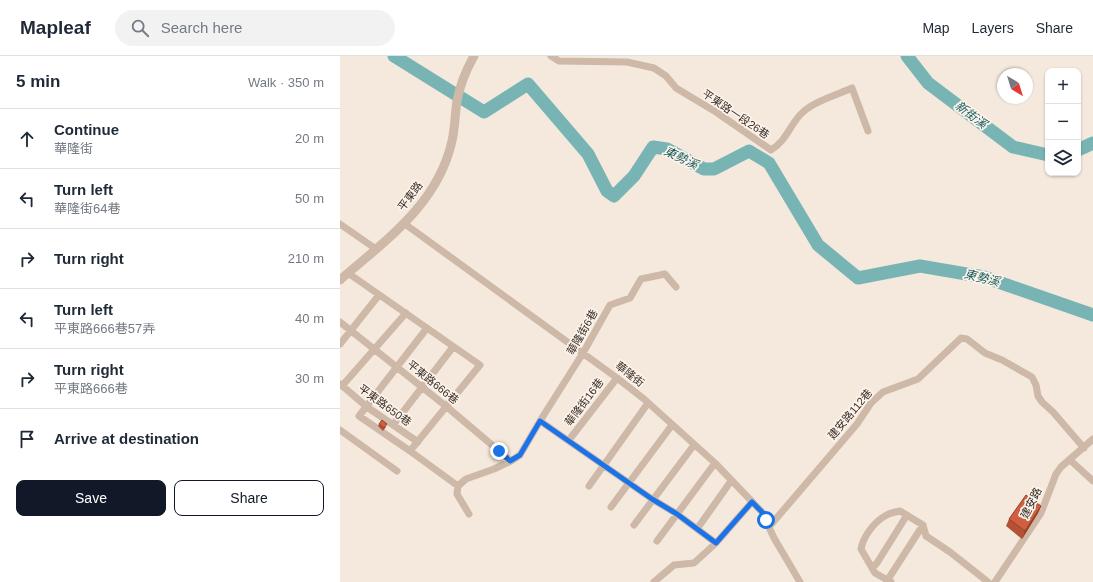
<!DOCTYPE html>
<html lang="en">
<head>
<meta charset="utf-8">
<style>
	:root { --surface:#fff; --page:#f2f2f3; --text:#1f2937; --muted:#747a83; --line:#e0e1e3; --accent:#111827 }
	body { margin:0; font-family:Arial,"Noto Sans TC",sans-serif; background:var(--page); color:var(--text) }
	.controls { position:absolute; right:12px; top:12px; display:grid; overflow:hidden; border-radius:8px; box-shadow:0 1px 3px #0004 }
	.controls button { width:36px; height:36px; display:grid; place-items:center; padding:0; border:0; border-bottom:1px solid var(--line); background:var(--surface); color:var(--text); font:20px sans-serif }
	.compass { position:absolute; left:657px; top:12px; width:36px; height:36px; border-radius:50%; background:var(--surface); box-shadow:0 1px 3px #0004; rotate:142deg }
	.stop { position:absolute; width:12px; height:12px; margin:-9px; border:3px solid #1a73e8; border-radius:50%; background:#fff }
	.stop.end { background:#1a73e8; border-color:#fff; box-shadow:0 1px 4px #0008 }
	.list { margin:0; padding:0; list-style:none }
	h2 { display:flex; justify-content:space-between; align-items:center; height:52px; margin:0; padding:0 16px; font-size:17px }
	h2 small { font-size:13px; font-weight:400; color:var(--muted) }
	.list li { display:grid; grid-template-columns:26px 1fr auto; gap:12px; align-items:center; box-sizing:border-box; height:60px; padding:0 16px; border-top:1px solid var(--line) }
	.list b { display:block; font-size:15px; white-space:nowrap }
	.list p { margin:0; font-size:13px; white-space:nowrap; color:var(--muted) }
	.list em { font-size:13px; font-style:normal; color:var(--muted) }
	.actions { display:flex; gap:8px; padding:12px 16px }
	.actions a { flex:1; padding:9px 0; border:1px solid var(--accent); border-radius:8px; text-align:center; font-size:14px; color:var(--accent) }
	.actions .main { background:var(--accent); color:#fff }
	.icon { flex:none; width:22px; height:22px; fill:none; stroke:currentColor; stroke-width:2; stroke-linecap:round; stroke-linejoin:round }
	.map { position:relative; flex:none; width:753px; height:526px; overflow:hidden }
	header { display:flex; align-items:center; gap:24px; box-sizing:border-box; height:56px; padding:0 20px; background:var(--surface); border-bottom:1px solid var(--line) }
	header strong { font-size:19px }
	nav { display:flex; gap:22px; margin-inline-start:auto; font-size:14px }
	.search { width:280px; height:36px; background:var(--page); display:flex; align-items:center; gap:10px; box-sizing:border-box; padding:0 14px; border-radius:22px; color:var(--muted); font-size:15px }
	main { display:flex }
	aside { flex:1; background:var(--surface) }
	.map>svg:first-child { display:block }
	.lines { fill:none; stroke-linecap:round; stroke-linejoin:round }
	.river { stroke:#79b4b5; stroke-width:13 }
	.minor { stroke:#ceb8a7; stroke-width:7 }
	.tertiary { stroke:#ceb8a7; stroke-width:9 }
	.wall { fill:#b45136 }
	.shaded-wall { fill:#92422c }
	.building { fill:#d15e3f; stroke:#92422c }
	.route { stroke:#1a73e8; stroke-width:5 }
	.labels { text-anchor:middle; stroke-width:3.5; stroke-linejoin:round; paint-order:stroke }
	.street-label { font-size:11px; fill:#3a2e28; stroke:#fcf3ea }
	.water-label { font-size:12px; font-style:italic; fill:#195d60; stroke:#fcf3ea }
</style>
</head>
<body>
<header>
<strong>Mapleaf</strong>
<div class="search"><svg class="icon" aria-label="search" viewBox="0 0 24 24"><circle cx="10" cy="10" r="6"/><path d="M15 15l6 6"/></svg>Search here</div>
<nav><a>Map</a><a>Layers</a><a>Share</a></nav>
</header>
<main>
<aside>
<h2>5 min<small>Walk · 350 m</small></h2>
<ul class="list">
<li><svg class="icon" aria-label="ahead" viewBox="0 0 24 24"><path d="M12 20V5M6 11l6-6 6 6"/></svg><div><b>Continue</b><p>華隆街</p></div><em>20 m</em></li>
<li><svg class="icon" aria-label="left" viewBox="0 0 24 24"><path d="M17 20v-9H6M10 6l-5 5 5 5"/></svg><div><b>Turn left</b><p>華隆街64巷</p></div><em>50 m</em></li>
<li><svg class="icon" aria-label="right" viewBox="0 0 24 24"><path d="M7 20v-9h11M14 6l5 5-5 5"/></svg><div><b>Turn right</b></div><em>210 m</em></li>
<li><svg class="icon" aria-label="left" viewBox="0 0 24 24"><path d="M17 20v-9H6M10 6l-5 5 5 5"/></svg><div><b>Turn left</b><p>平東路666巷57弄</p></div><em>40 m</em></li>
<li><svg class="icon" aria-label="right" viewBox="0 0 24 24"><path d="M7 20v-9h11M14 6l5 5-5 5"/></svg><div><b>Turn right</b><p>平東路666巷</p></div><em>30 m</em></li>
<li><svg class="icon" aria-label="arrive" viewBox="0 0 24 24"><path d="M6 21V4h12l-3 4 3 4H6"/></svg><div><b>Arrive at destination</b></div></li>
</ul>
<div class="actions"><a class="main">Save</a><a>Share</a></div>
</aside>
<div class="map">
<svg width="753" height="526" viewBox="0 0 753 526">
	<rect width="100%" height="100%" fill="#f5e9dd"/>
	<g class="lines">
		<path class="river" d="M 54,0 L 144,56 L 188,28 L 248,98 L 267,135 L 274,140 L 294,120 L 313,91 L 327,93 L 364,113 L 374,113 L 409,95 L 429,107 L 478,189 L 518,222 L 580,210 L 644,221 L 753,259
			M 567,0 L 588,27 L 673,91 L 708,99
			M 738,94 L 753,87"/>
		<path class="minor" d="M 211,0 L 219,5 L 287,6 L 314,12 L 326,20 L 336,32 L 376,56 L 431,94 C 446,85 449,71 460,59 C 471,46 497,39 512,32 L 528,75
			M 0,168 L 36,193
			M 65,168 L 277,322 L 304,343 L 375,407 L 422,456 L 434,482 L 460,526
			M 8,217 L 140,309 L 70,395
			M 0,266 L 107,351 L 171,405
			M 87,272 L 19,360 L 70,395 L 118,430
			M 0,288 L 39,239
			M 0,328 L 27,351 L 78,386
			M 2,330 L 66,257
			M 200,365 L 312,443 L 337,458 L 376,487
			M 53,369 L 113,291
			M 0,374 L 57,415
			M 229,384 L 277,322
			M 730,404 L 753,425
			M 249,430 L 308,347
			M 271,451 L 332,369
			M 129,458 L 117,438 L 118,430 L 126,423 L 154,413 L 171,405 L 180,399 L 200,365 L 243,297 L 270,249 L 290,242 L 301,223 L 325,218 L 336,231
			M 294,469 L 354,389
			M 429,471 L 517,368 L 531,347 L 543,336 L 578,323 L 621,282 L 627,283 L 645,297 L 662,304 L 692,321 L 696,329 L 698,340 L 702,346 L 713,356 L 744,392
			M 357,473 L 391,425
			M 317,485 L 375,407
			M 532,512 L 537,507 L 567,459
			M 547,525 L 583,469
			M 314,526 L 334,509 L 354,507 L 376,487 L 412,446
			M 551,526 L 535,517 L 521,493 C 523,481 534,466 545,460 C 549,457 555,456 560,455 L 583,469 L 586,480 L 610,496 L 648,526
			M 655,526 L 701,457 L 716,418 L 721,411 L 753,383"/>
		<path class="tertiary" d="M 0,224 C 46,184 98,148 112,85 C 115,72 115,58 117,45 C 120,29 126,14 134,0"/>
	</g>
	<path class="wall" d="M 39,368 L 46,371 L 43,375 L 38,370 Z
		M 701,450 L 698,457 L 682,483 L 666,470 L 669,463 Z"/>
	<path class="shaded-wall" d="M 701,450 L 698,457 L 682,483 L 685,475 Z"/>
	<path class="building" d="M 42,364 L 47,368 L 44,372 L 39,368 Z
		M 686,439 L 701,450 L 685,475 L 669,463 Z"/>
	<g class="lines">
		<path class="route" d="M 159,395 L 170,405 L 180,399 L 200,365 L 312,443 L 337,458 L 376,487 L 412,446 L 422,456 L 426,464"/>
	</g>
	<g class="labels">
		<g class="street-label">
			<text transform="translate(396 58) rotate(34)" y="4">平東路一段26巷</text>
			<text transform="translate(70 140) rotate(-53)" y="4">平東路</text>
			<text transform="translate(242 276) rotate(-60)" y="4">華隆街6巷</text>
			<text transform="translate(290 318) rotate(38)" y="4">華隆街</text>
			<text transform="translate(93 326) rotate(39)" y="4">平東路666巷</text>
			<text transform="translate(244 346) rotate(-53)" y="4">華隆街16巷</text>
			<text transform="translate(45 349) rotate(36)" y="4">平東路650巷</text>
			<text transform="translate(510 358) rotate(-50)" y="4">建安路112巷</text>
			<text transform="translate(691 447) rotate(-64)" y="4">建安路</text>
		</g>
		<g class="water-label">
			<text transform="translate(631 59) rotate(37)" y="4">新街溪</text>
			<text transform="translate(341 102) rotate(25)" y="4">東勢溪</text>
			<text transform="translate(642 222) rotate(14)" y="4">東勢溪</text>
		</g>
	</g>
</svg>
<div class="controls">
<button>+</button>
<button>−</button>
<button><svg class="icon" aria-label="layers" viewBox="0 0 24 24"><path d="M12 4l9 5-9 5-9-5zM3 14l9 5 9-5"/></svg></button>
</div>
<svg class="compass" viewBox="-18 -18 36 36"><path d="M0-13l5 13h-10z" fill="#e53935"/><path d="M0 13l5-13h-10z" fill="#747a83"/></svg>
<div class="stop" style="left:426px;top:464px"></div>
<div class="stop end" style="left:159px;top:395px"></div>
</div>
</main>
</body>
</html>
